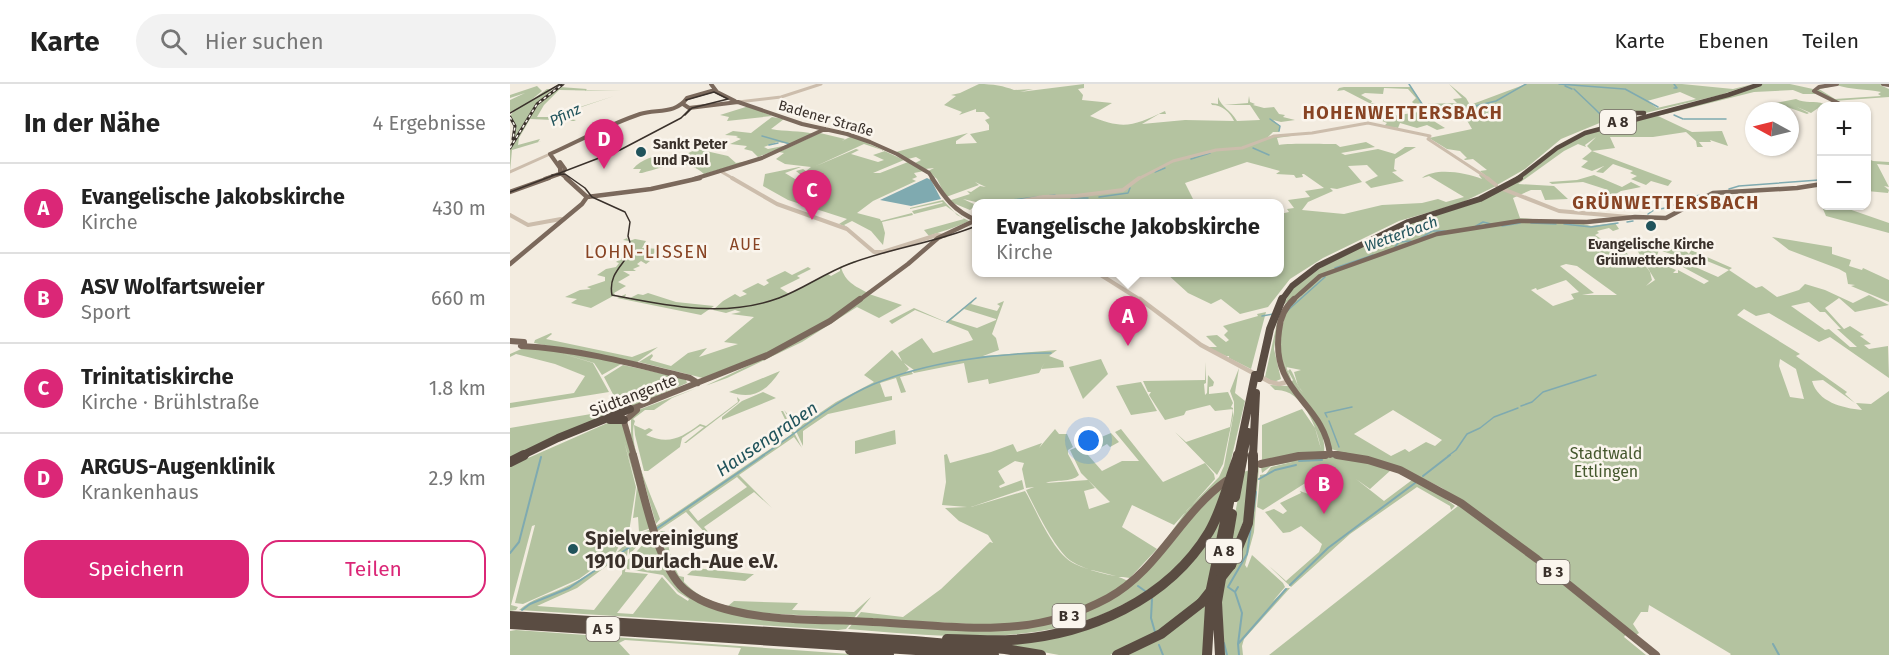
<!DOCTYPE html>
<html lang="de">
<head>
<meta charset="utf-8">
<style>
	:root { --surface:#fff; --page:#f2f2f2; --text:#222; --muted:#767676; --line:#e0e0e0; --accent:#db2777 }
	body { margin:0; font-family:"Fira Sans",sans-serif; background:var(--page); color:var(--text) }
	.controls { position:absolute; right:18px; top:18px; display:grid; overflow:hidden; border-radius:12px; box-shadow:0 2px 4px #0004 }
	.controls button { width:54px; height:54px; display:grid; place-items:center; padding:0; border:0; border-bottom:2px solid var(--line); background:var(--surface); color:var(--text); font:30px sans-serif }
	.compass { position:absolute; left:1235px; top:18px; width:54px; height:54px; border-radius:50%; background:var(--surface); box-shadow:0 2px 4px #0004; rotate:277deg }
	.you { position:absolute; left:579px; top:357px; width:21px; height:21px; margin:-15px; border:4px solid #fff; border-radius:50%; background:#1a73e8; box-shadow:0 0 0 9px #1a73e833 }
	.badge { display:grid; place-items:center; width:39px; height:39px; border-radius:50%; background:var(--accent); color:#fff; font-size:20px; font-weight:700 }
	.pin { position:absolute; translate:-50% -50px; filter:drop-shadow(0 2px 3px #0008) }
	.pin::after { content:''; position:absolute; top:32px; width:21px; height:18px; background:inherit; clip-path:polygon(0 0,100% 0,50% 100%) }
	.popup { position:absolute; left:462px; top:115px; width:312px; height:78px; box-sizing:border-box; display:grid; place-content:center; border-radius:12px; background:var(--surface); filter:drop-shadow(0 2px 4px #0005); font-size:20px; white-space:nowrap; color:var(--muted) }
	.popup b { font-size:22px; color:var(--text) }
	.popup::after { content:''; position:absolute; left:50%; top:100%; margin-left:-12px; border:12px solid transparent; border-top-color:var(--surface) }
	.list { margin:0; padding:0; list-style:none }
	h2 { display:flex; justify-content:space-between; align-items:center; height:78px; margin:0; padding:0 24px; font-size:26px }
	h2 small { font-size:20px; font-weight:400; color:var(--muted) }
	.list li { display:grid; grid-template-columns:39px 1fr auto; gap:18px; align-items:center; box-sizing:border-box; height:90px; padding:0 24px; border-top:2px solid var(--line) }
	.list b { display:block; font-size:22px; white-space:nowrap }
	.list p { margin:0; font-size:20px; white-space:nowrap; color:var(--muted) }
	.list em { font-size:20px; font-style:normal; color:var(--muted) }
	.actions { display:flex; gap:12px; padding:18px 24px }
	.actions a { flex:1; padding:14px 0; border:2px solid var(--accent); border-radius:18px; text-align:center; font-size:21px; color:var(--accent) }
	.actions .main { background:var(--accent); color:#fff }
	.icon { flex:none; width:33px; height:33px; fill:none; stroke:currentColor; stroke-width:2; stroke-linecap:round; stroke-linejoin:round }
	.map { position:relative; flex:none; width:1379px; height:571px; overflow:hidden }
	header { display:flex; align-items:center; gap:36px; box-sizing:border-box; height:84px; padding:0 30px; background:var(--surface); border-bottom:2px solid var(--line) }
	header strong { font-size:28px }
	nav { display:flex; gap:33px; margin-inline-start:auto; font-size:21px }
	.search { width:420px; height:54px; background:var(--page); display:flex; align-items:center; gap:15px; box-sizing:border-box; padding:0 21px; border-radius:33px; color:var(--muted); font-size:22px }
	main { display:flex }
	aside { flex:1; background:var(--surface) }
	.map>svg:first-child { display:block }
	.green { fill:#b4c3a0; fill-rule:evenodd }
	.water { fill:#7faab0 }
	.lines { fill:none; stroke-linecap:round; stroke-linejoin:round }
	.stream-far1 { stroke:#7faab0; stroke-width:1.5 }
	.stream { stroke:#7faab0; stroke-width:2 }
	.minor-far2 { stroke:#ccbdac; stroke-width:3 }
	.minor-far1 { stroke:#ccbdac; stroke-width:4 }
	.minor { stroke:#ccbdac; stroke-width:4.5 }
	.major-far3 { stroke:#7b695c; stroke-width:4 }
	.major-far2 { stroke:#7b695c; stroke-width:4.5 }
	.major-far1 { stroke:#7b695c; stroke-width:6 }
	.major { stroke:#7b695c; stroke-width:8 }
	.highway-far3 { stroke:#5a4c42; stroke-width:4.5 }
	.highway-far2 { stroke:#5a4c42; stroke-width:6 }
	.highway-far1 { stroke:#5a4c42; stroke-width:8 }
	.highway { stroke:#5a4c42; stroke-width:10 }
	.tram { stroke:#3a312b; stroke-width:1.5 }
	.rail-casing { stroke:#3a312b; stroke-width:3 }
	.rail { stroke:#faf5ed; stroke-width:1.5; stroke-dasharray:3; stroke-linecap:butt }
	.highway-bridge-far1 { stroke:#5a4c42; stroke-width:8 }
	.highway-bridge { stroke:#5a4c42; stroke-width:10 }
	.poi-dot { fill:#20535b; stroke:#faf5ed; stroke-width:2 }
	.labels { text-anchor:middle; stroke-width:5; stroke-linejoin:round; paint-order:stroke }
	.far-street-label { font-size:14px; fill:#3a312b; stroke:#faf5ed }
	.far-poi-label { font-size:14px; font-weight:bold; fill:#3a312b; stroke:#faf5ed; text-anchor:start }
	.far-water-label { font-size:15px; font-style:italic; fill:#20535b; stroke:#faf5ed }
	.shield { fill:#faf5ed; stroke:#746c65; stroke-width:1.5 }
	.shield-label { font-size:15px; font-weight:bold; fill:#3a312b }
	.far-quarter-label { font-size:16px; letter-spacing:1.5px; fill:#884424; stroke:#faf5ed }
	.street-label { font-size:16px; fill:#3a312b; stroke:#faf5ed }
	.park-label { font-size:16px; fill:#45582e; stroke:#faf5ed }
	.far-district-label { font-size:18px; font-weight:bold; letter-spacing:1.5px; fill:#884424; stroke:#faf5ed }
	.neighbourhood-label { font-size:18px; letter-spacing:1.5px; fill:#884424; stroke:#faf5ed }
	.water-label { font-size:18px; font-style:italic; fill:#20535b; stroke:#faf5ed }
	.near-poi-label { font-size:20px; font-weight:bold; fill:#3a312b; stroke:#faf5ed; text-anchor:start }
</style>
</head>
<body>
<header>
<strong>Karte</strong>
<div class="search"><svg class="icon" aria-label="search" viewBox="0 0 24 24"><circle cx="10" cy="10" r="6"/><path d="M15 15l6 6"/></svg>Hier suchen</div>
<nav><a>Karte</a><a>Ebenen</a><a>Teilen</a></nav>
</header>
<main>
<aside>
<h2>In der Nähe<small>4 Ergebnisse</small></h2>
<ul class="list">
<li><span class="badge">A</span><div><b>Evangelische Jakobskirche</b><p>Kirche</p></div><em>430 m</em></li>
<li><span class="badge">B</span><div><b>ASV Wolfartsweier</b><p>Sport</p></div><em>660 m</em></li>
<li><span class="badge">C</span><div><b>Trinitatiskirche</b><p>Kirche · Brühlstraße</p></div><em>1.8 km</em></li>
<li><span class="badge">D</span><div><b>ARGUS-Augenklinik</b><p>Krankenhaus</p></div><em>2.9 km</em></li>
</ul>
<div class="actions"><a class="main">Speichern</a><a>Teilen</a></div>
</aside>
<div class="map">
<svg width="1379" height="571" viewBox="0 0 1379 571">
	<rect width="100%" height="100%" fill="#f3ece0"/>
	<path class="green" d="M 54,0 L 50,3 L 77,5 L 75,7 L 112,7 L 49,6 L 34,21 L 27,33 L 39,33 L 104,12 L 42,33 L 66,36 L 64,37 L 20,35 L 9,54 L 8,61 L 30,55 L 28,58 L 32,57 L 2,66 L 0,87 C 0,80 0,69 0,64 C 9,41 33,12 54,0 Z
		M 469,0 C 483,0 494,2 504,6 L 523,5 L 510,8 L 574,0 L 574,4 L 568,5 L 573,11 L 572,16 L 602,19 L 580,32 C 613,46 624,42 655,27 L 656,30 L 649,30 L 632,40 L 675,36 L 724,37 C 720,28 712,21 702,21 L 701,19 L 708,20 L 708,13 C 712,24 720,25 727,37 L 750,36 L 740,21 L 714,21 L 738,19 L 739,12 L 740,18 L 745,20 L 743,21 L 754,24 L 764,23 L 769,30 L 775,31 L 773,33 L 785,36 L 771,38 L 763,36 L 770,42 L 769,48 L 763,48 L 758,53 L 767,53 L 764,51 L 781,52 L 767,54 L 769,61 C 772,59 817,60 826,60 L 830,63 L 856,58 L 865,63 L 831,69 L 835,71 L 868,65 L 885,70 L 895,63 L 906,63 L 885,75 L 884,85 L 887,87 L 882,88 L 894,97 L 861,104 L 855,98 L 868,92 L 857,81 L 838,82 L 852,98 L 827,105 L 820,104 L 823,107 L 798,118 L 792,126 L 834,130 L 872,121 L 912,119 L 928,115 L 936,118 L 954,113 L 919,92 L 912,94 C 926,83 956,89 972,95 L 969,91 L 971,89 L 986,102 L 951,119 L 889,137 L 813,174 L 780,195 L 758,223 L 730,230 L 711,215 L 701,220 L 678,209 L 656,189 L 770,188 L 770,130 L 779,128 L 777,125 L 784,124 L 778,116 L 800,113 L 795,107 L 814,104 L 794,90 L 792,90 L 793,93 L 786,94 L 784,91 L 766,90 L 770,87 L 737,78 L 675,99 L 683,115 L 682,119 L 470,119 L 453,115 L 466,121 L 460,126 L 438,117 L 460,110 L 457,107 L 461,108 L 470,102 L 476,103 L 465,98 L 469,101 L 436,113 L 427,95 L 418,87 L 424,84 L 415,85 L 405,79 L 411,76 L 406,73 L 398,75 L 386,68 L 458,49 L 446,57 L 446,60 L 467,59 L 460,50 L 479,46 L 479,41 L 475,36 L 480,34 L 474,28 L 466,28 L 466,25 L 449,31 L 452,28 L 434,21 L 446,12 L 441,11 L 450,9 Z
		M 939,0 L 956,14 L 960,21 L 1016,0 L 1172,0 L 1223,5 L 1243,0 L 1210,11 L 1090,40 L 1092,38 L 1051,55 L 1015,85 L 987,101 L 970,87 L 977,86 L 963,75 L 955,76 L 954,75 L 957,74 L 950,67 L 937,65 L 919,54 L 962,45 L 955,33 L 960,27 L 960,26 L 910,25 L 902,18 L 906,14 L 898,5 L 874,4 L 873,10 L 855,9 L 851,11 L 862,17 L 861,19 L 866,20 L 865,22 L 834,6 L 827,7 L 829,4 L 834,3 L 901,3 L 913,20 L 947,19 L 943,15 L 952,14 ZM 1170,8 L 1186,15 L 1147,24 L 1137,17 Z
		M 1253,0 L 1280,0 L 1303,5 L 1302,7 L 1306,10 L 1293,10 L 1283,6 L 1244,8 L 1148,32 L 1182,48 L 1212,47 L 1218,62 L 1200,56 L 1201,58 L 1189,58 L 1193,63 L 1187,63 L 1186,57 L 1176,48 L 1143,53 L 1100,53 L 1105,64 L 1082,67 L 1162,97 L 1158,102 L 1141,97 L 1136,101 L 1121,95 L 1127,92 L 1120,89 L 1123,87 L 1103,80 L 1093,89 L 1086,88 L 1094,82 L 1082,87 L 1071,83 L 1078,77 L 1072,75 L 1082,67 L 1077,62 L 1086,53 L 1075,61 L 1076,63 L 1068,60 L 1054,67 L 1008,100 L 1044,102 L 1058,115 L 1035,116 L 1031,106 L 1021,106 L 1003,114 L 1010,134 L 1070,139 L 1081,142 L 1105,139 L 1109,145 L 1103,147 L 1099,144 L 1087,147 L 1089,149 L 1085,151 L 1101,161 L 1112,163 L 1120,173 L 1130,174 L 1140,188 L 1142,196 L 1136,202 L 1145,196 L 1127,166 L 1135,165 L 1138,159 L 1148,156 L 1159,159 L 1159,161 L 1174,165 L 1179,170 L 1181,166 L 1222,184 L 1219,186 L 1246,204 L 1252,202 L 1267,213 L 1289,206 L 1295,200 L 1315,206 L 1343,219 L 1359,211 L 1379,221 L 1345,228 L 1329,214 L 1315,224 L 1334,245 L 1340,242 L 1354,251 L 1350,252 L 1361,260 L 1354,261 L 1359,265 L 1378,262 L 1379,294 L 1320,253 L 1309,258 L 1259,229 L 1246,232 L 1234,225 L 1227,231 L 1290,270 L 1286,272 L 1337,308 L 1335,310 L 1345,319 L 1313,296 L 1302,297 C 1308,318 1332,324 1352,326 L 1346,319 L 1361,320 L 1379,307 L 1379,571 L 1220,571 L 1221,570 L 1139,521 L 1138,528 L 1131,528 L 1123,540 L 1129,549 L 1126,551 L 1119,546 L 1114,553 L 1136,571 L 759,571 L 948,422 L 936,412 L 939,412 L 950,420 L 952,418 L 932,404 L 900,388 L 821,365 L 809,336 L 780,300 L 783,296 L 778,287 L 780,285 C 786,293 786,302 793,308 L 788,302 L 784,288 L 791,286 L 776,283 L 773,275 L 781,295 L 778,297 C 764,279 766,260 771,240 L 772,243 L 777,225 L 791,212 L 787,210 L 772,222 L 784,203 L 815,181 L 894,141 L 956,122 L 993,105 L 996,107 L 995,103 C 1024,88 1045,63 1075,50 C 1132,26 1196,23 1253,0 ZM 1149,166 L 1176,175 L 1180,170 L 1219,186 L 1208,193 L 1174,178 L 1171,182 L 1199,197 L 1194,200 L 1168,186 L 1168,189 L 1163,189 L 1166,186 L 1145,177 ZM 1056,180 L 1067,182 L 1107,211 L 1072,211 L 1084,209 L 1050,182 ZM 1056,196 L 1069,208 L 1061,210 L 1064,215 L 1043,222 L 1021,206 L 1026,204 L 1027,206 ZM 1299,218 L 1310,228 L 1315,228 L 1331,245 L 1327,245 L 1347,263 L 1340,263 L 1319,245 L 1315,246 L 1281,222 ZM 1270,275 L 1286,285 L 1294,315 L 1280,313 L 1269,282 ZM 883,326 L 932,356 L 925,362 L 916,358 L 899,368 L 895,365 L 881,372 L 844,350 Z
		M 1329,0 L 1371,0 L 1379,2 L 1370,1 L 1379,5 L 1379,13 L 1323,17 L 1308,10 L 1307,4 L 1325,2 L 1309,5 L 1325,15 L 1371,12 L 1368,10 L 1371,8 C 1356,5 1341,6 1326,1 Z
		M 27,2 L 32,7 L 19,18 L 37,5 L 43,5 L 26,20 L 3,56 L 6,43 L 0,32 L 4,27 L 0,28 L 0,16 L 15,9 L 0,14 L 0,11 Z
		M 1286,15 C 1295,20 1305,16 1314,20 L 1301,29 L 1287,23 L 1299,29 L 1297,30 L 1266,19 Z
		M 239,22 L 262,32 L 217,37 L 219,33 L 210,31 Z
		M 909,28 L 935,44 L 927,46 L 917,41 L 907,44 L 890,39 L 888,44 L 874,42 L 877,39 L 870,36 L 875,33 Z
		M 262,33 L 274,35 L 261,45 C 276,48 289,46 304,50 L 282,60 L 267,58 L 254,63 L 258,65 L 278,61 L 248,73 L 242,67 L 234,65 L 237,62 L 220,60 L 231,55 L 226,53 L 228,52 L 215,51 L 223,47 L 241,49 Z
		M 310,49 L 335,55 L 332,57 L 342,52 L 394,76 L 363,89 L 370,89 L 398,78 L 414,87 L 404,89 L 407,93 L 402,95 L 406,97 L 363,117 L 347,129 L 370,135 L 371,137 L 402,129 L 403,131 L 372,138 L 375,149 L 373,161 L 361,147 L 342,137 L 334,141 L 339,144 L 329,140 L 337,135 L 278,116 L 253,102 L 255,90 L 289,83 L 291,83 L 275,89 L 290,98 L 302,100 L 286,87 L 293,85 L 296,87 L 301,83 L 275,80 L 266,75 L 274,69 L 269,68 ZM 354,60 L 375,67 L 363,71 L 374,76 L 368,78 L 341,70 L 349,66 L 346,65 L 306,82 Z
		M 187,65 L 218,72 L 226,79 L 238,77 L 194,90 C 175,73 155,83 132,89 L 129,89 L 131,85 L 123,85 C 134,72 154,69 170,73 Z
		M 1356,74 L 1363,77 L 1379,78 L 1379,81 L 1367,80 L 1379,103 L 1374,102 L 1379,106 L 1378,109 L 1357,107 Z
		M 1084,91 L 1112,103 L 1121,98 L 1131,103 L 1111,107 L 1102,112 L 1089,109 L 1098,106 L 1073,98 L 1042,100 L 1039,98 L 1067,96 Z
		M 433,116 L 447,131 L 459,137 C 443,145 431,147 419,152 L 414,146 L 454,135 L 436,122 L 404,130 L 402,127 L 433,119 L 432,118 L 400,125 L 400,124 Z
		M 1317,122 L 1330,122 L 1379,139 L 1379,149 L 1316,132 L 1313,125 L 1329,126 Z
		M 1262,153 L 1322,163 L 1322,170 L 1341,176 L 1339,182 L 1352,186 L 1353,184 L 1379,196 L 1379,218 L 1341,202 L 1345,201 L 1338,200 L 1336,189 L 1329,185 L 1279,166 Z
		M 117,154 L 119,157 L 125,155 L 136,157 L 132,164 L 151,165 L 135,175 L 140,177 L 136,180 L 131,177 L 127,180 L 130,182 L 123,185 L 126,187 L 113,187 L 120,191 L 108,198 L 116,202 L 104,209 L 105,211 L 81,224 L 61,219 L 67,215 L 55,213 L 70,206 L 81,205 L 77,203 L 95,197 L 95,193 L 87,191 L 96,185 L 106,183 L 109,179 L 106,178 L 119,168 L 113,166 L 120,161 L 119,157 L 113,156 Z
		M 344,177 L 347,178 L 331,183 C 335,198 345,202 358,209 L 281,259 L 193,294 L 129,278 L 142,270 L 143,272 L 140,276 L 161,282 L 178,269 L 197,264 L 189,273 L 228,260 L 214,258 L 244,233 L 221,230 L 231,228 L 225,226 L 216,229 L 203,226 L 213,217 L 225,210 L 230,213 L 237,210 L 232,207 L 248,199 L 254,202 L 259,199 L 256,196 L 275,187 L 282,191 L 298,183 L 301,185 L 287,192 L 290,194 L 270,204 L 279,210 L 327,185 L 318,190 L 321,192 L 330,187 L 330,183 Z
		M 138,209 L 166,218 L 204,222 L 191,231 L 107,214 L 116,210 L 115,213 L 120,214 L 128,210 L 133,211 Z
		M 359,210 L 392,221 L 369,234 L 347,223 L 292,258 L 217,294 L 195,302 L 263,270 Z
		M 466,214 L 461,220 L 487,227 L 490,222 L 487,220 L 494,217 L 482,250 L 486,254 L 489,266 L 473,272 L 547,266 L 539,272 L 553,277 L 554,283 L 531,285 L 535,278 L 529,289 L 479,300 L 478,295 L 458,299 L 454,279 L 404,289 L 402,287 L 404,286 L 394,279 L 399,285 L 396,288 L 401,287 L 403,290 L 390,293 L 396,308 L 391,309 L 386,294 L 370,299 L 375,313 L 382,312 L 382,316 L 318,330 L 293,347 L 293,362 L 286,347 L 288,344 L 285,344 L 274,326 L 289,343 L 326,318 L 364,298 L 354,291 L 382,266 L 392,277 L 388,269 L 412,254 L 423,269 L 463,256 L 458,247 L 405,226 L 382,240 L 379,237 L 404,224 L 436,238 ZM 454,225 L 486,235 L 486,236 L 467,244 L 441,236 Z
		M 756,228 L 741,285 L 719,274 L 719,272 L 716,272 L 696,263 L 707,263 L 696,252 L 707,251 L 716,258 L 719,256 L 714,251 L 718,247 L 713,242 L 748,232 L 747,230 Z
		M 769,230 L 764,265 L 771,295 L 764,298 L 755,293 Z
		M 41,249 L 42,250 L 36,255 L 122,273 L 148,263 L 126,279 L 24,259 L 25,256 Z
		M 18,262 L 113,279 L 92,291 L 84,279 L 47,268 L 83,279 L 99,308 L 0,324 L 0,319 L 64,309 L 75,292 L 45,280 L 6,270 L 0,273 L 0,270 Z
		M 591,275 L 598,290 L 573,315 L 559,283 Z
		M 696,278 L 696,299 L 694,300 L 695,311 L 697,309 L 698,291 L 704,298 L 703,302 L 699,303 L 699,310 L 718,308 L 723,319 L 721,323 L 723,324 L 723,332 L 713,380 L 707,391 L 665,348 L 676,358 L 720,343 L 723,325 L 705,327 L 700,321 L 676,327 L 674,331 L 655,336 L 639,311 L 641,308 L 638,308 L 633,297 L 695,296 Z
		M 113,281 L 168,293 L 176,296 L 177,299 L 0,376 L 0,344 L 104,326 L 107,322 L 106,317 L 113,316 L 105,314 L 94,293 Z
		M 729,284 L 725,309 L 735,317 L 717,393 L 687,419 L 640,480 L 619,499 L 592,516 L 547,534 L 499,542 L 346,534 L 351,528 L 393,533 L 431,505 L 480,458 L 483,459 L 478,451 L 449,437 L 435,424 L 457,423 L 432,421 L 436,398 L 434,371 L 437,370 L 440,379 L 481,368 L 503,360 L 507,368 L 532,359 L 529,364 L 545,345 L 549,350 L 557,350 L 563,363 L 558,366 L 558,370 L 569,391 C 561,399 546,395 536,399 L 578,396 L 585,404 L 574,407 L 579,425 L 600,418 L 571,389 L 560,366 L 601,349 L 609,358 L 600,363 L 597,360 L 578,371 L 592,387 L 612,377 L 629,377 L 605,348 L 611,345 L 653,398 L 695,379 L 704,390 L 705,395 L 664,441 L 622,421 L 612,443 L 647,465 L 620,494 C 602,492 576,487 561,477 C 545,466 525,424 516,406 L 524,403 L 516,404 L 512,385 L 514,379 L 505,377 L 488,387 L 495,399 L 489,402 L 490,404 L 512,396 L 514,405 L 461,423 L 515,407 C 527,427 543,470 565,480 C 581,488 603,489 618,497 L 644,472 L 677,426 L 709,393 L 714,382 L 724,328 L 724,318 L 720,307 Z
		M 270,287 C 256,308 243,316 219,308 Z
		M 631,298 L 647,327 L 621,331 L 606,302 Z
		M 760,301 L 778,302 C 793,320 817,342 814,368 L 752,377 L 752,341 L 792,325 L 805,344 L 811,365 C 807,343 792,304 765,306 Z
		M 187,304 L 162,314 L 144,326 L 135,326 L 123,335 L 125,337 C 116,358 142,413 150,435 L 146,440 L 121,352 L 121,333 L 128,326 L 187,304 L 194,306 Z
		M 253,308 L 266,314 L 212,336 L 212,333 L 232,317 Z
		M 227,313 L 230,316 L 228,319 L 176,359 L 174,359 L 194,343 L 190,342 L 172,354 L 170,363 L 138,387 L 134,387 L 125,351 L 124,341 L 135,346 L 139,344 L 143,346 L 136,351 C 159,361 171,354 190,340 L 196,342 L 228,318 Z
		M 271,327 L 273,327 L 292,364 L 284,353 L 229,391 L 262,424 L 244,408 L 194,443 L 200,450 L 198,452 L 176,428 L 130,459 L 119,471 L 119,460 L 124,452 L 141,445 L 157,435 L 282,350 ZM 227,393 L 237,403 L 188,437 L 179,426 Z
		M 102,337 L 112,337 L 141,444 L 129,448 L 128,433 L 123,434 L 127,403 L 114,357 L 126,403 L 119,448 L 113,453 L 106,468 L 69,495 L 13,520 L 5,519 L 25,441 L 22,442 L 1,521 L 8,523 L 6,526 L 0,527 L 0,382 Z
		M 385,346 L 386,360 L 345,370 L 345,357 Z
		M 795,373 L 836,373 L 872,380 L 910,399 L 881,386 L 860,405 L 846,395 L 874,417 L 902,396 L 932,412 L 945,422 L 941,426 L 940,422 L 907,403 L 840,450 L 781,503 L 758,481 L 776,497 L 809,468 L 812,460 L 791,442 L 780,448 L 773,449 L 755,428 L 764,425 L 773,430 L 777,427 L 770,419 L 791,409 L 790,407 L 804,412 L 825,398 L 820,399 L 814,394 L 806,399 L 803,396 L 797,398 L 753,426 L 747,423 L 750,391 L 756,390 L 761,383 L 782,378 L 761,382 L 752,389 L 751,383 Z
		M 749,382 L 744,448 L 735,481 L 737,484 L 742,471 L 773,499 L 775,503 L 763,517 L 777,504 L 780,504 L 734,555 L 732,562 L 733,571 L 714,571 L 711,500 L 726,478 L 739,449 L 746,383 Z
		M 740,386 L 738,425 L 714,488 L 733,388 Z
		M 715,399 C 709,415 704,432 696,446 C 687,463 671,478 657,491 C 568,568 447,554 338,545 L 343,539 L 464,545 L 533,540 L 614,506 L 682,428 Z
		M 715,417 L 698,508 L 653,545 L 600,571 L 549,571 L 480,558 L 561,547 L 661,496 Z
		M 150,447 L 155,447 L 162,478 L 169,492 L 174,493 L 174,498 C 186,511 201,518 218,522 L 224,517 L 288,519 L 282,526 L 344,528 L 361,513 L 344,534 L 231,528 L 188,513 L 167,496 L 148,451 Z
		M 143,451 L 157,489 L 166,502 L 206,525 L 341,539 L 336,545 L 328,546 L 9,526 C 22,515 35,512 51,505 C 75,495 101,476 119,456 L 115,488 L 138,490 L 107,529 L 123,530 L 152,493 L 167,510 L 178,517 L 179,515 L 168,508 L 153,491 L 117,485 L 116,477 C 127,470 131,460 143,451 ZM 110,472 L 113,473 L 112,490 L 84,526 L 27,522 L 67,504 Z
		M 185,484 L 242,490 L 244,490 L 235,497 L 177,491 Z
		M 696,518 L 693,571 L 616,571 Z
		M 6,546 L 354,571 L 228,571 L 231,564 L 115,556 L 109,559 L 120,571 L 0,571 L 0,547 Z"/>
	<path class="water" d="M 417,94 L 421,96 L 431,115 L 401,122 L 370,116 Z"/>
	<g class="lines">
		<path class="stream-far1" d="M 899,0 L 912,20
			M 1049,0 L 1114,5
			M 1164,0 L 1167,4 L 1164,4
			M 1055,2 L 1062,5
			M 1064,5 L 1084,24
			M 1115,5 L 1148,23
			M 961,23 L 986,17 L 1016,0
			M 1084,24 L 1094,34
			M 954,25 L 958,27
			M 1164,31 L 1173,35
			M 760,35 L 770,42 L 769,47
			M 1174,35 L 1216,35
			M 252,52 L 280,60
			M 259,61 L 268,59
			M 743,64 L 759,71
			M 681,75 L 700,69
			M 645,88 L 655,84
			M 1219,105 L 1229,102 L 1309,96
			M 589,113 L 618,109 L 620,104
			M 561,114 L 578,114
			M 475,119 L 545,111
			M 1164,121 L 1167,120 L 1164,115 L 1192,111
			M 1138,130 L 1144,126 L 1161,123
			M 1117,138 L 1123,137
			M 1021,139 L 1046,140
			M 1054,140 L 1081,143 L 1108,139
			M 966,142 L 973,138 L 981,140
			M 992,142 L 1010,139
			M 911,154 L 922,147 L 935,147
			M 885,163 L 889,158 L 901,157
			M 825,184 L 863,171
			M 777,227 L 815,193
			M 752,232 L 763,230
			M 437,238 L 466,214
			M 1011,322 L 1022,318 L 1033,308 L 1086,291
			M 817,333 L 815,329 L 842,323
			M 819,337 L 829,363
			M 252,372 C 288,348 324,317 364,300 C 417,278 485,269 541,269
			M 938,372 L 946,366 L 957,350 L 970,344 L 984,333 L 1008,324"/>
		<path class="stream" d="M 789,377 L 812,376
			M 913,392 L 940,371
			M 749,395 L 765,386 L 786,381
			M 146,445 L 254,371
			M 0,469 L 9,458 L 31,373
			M 780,501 L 818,464 L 905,399
			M 628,502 L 635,507
			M 728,503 L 725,508 L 732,529 L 728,560
			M 725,508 L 718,503 L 737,470 L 746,408
			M 642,515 L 641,534 L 645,548
			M 12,526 L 20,520 L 59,504 L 142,448
			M 714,559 L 717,571
			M 1263,560 L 1269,571
			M 649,561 L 653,571
			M 729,571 L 728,560 L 776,505"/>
		<path class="minor-far2" d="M 228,18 L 271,13 L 311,0
			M 210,87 L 224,95
			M 0,88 L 40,70
			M 628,95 L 663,77 L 706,66 L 732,64 L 764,52 L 802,49 L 858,39 L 920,52 L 918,55 L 979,95"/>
		<path class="minor-far1" d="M 222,94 L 267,120 L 337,145 L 364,168 L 373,168 L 427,151 L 435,152
			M 977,94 L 986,101
			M 993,105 L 1049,127 L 1119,133
			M 501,119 L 533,113 L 566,112 L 613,106 L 629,94
			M 0,131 L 18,141 L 51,135
			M 586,188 L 632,217"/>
		<path class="minor" d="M 630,215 L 691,261 L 760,298 L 769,300 L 777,298"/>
		<path class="major-far3" d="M 201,0 L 207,8 L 225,17
			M 1327,0 L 1309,3 L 1304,7 L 1334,22
			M 1373,0 L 1379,1
			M 173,20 L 179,24 L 228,18 L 292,40 L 337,50 L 360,58 L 387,70 L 419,89 L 423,95
			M 50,89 L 50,84 L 40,70 C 69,57 100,40 130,30 C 147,25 166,30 177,14 L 205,6
			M 50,89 L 58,95
			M 35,95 L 52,89 L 55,85 L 50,78
			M 184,95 L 252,74 L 315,45"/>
		<path class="major-far2" d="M 56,94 L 77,113
			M 422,94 C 435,114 444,127 466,136
			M 0,108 L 39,94
			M 77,113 L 141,105 L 190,94
			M 0,180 L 72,120 L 77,113
			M 348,217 L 398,180 L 428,154 L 466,136
			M 782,217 L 810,192 L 927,150 L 1009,137 L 1077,138 L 1125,133 L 1156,134 L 1203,109 L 1287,104 L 1312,100"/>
		<path class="major-far1" d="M 784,215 C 774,224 770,234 769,247 C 760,310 814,317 820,371
			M 0,257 L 14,258
			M 14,259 L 11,262 C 69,265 124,280 180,294 L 188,299
			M 254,273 L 320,237 L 350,215
			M 119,326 L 257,271
			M 113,334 L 124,372
			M 118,334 L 127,326
			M 786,372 L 825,370 L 837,372"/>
		<path class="major" d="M 123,371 C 133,406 147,481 174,505 C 188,517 205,523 223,527 C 268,538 317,535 363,538 C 410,540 460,547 508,542 C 539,539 570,529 598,514 C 649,486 670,430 716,397
			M 827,371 L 858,376 L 890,386 L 951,419 L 1027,475 L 1146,571
			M 751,380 L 789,372 L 815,371"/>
		<path class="highway-far3" d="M 1118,29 L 1134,29
			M 1007,95 L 1047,64 L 1075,49 L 1218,11 L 1250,0"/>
		<path class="highway-far2" d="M 771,217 L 782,202 L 808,182 L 898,138 L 970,115 L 1010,94"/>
		<path class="highway-far1" d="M 750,290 L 760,245 L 772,215
			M 100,336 L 114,336
			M 11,372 L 48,354 L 120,325
			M 728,372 L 745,291
			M 733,372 L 738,348
			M 743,372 L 746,309"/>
		<path class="highway" d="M 0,378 L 14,371
			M 743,379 L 743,371
			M 726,380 L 728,371
			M 725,413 L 733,371
			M 721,481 L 738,439 L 743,386
			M 0,532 L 404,557 L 495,565 L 531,571
			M 0,540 L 484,571
			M 437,555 C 458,555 480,557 501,556 C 578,551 658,516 699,448 C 712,426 718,399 727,375
			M 340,566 L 379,571
			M 607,571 L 651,550 L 691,519
			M 697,571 L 701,505 L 722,404
			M 710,571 L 707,518 L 722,430"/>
		<path class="tram" d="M 0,29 L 50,0
			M 175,31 L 182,24 L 218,15 L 204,8 L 176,16
			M 42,91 L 55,90 L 75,104 L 82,113 L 115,128 L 120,138 L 118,152 L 122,165 C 113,182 98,190 102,211 C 158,222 214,234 269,214 C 293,205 315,189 339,180 C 380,164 425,159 466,142
			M 0,108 L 110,66 L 171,34 L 180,25"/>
		<g class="rail-casing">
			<path id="rail" d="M 0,33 L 5,42 L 3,55
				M 0,64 L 27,20 L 53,0"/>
		</g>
		<use href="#rail" class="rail"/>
		<path class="highway-bridge-far1" d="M 749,294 L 750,290"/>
		<path class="highway-bridge" d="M 743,379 L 743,386
			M 691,519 L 721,481"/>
	</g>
	<g class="poi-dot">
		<circle cx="131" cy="68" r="6"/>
		<circle cx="1141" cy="142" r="6"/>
		<circle cx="63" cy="465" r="6"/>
	</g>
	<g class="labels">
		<g class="far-street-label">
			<text transform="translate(316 34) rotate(16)" y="5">Badener Straße</text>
		</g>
		<g class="far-poi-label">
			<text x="143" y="65">Sankt Peter<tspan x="143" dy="16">und Paul</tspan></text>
			<text x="1141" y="165" text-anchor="middle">Evangelische Kirche<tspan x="1141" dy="16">Grünwettersbach</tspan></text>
		</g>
		<g class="far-water-label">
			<text transform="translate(55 31) rotate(-26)" y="5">Pfinz</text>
			<text transform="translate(891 150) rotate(-20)" y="5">Wetterbach</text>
		</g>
		<g class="shield">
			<rect x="1090" y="26" width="36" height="24" rx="4.5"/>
			<rect x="696" y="455" width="36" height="24" rx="4.5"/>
			<rect x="1026.5" y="476" width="33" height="24" rx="4.5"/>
			<rect x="542.5" y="520" width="33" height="24" rx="4.5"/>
			<rect x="76.5" y="533" width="33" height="24" rx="4.5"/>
		</g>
		<g class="shield-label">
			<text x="1108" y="43">A 8</text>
			<text x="714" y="472">A 8</text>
			<text x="1043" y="493">B 3</text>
			<text x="559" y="537">B 3</text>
			<text x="93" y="550">A 5</text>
		</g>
		<g class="far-quarter-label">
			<text x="236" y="166">AUE</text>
		</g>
		<g class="street-label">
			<text transform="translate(123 311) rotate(-21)" y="6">Südtangente</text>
		</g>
		<g class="park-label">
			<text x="1096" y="375">Stadtwald<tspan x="1096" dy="18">Ettlingen</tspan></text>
		</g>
		<g class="far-district-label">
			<text x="893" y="35">HOHENWETTERSBACH</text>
			<text x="1156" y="125">GRÜNWETTERSBACH</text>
		</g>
		<g class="neighbourhood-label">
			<text x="137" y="174">LOHN-LISSEN</text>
		</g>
		<g class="water-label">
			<text transform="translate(257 355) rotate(-34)" y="6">Hausengraben</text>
		</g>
		<g class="near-poi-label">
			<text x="75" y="461">Spielvereinigung<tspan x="75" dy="23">1910 Durlach-Aue e.V.</tspan></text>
		</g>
	</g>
</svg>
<div class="controls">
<button>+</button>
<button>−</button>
</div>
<svg class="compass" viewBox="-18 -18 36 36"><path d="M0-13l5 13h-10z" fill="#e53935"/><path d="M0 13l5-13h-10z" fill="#767676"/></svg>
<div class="you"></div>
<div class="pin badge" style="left:618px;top:262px">A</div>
<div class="popup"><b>Evangelische Jakobskirche</b>Kirche</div>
<div class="pin badge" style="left:814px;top:430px">B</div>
<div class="pin badge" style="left:302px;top:136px">C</div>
<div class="pin badge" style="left:94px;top:85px">D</div>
</div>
</main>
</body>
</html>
